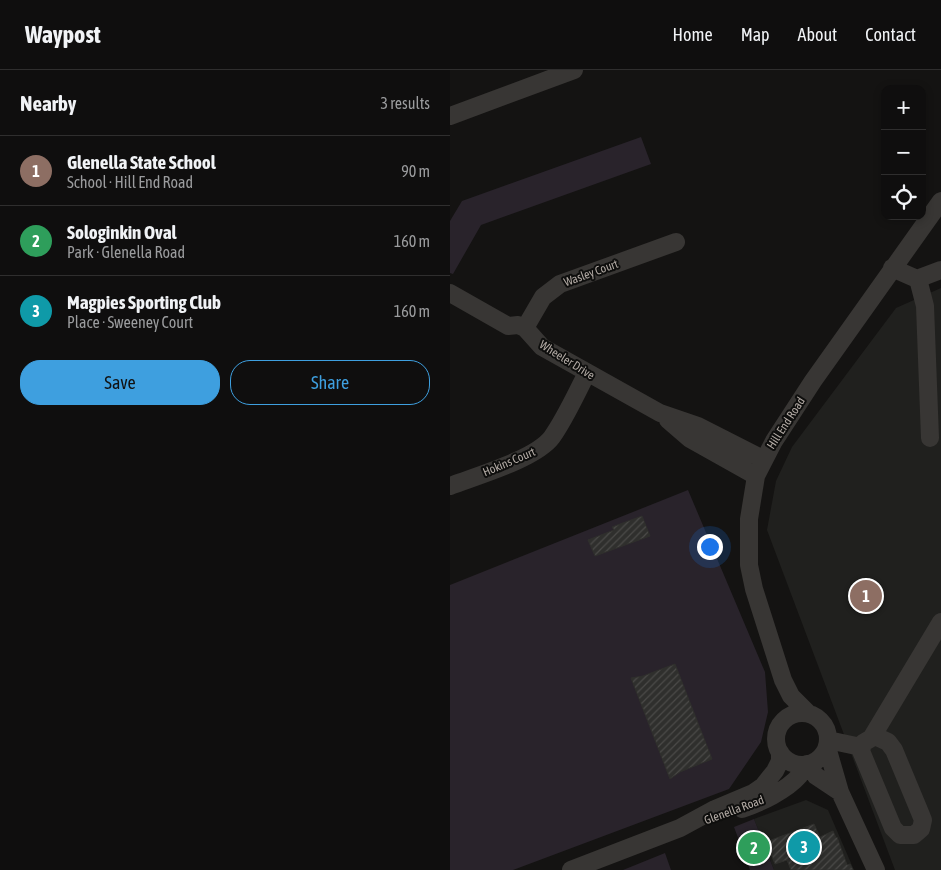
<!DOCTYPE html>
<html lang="en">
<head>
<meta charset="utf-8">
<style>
	:root { --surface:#0f0e0e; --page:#1d1c1c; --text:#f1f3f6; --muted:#9b9c9e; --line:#2f2e2e; --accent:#3e9fdf }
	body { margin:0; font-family:"Asap Condensed",sans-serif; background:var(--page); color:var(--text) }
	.controls { position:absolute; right:15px; top:15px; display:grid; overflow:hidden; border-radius:10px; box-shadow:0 2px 8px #0003 }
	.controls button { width:45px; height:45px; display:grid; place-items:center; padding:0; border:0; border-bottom:1px solid var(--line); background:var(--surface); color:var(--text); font:25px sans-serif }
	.you { position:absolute; left:259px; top:476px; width:18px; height:18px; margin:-12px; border:4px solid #fff; border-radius:50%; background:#1a73e8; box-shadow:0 0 0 8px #1a73e833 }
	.badge { display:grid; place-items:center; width:32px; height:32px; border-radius:50%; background:var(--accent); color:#fff; font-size:16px; font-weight:700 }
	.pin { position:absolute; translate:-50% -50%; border:2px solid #fff; box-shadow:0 1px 5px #0006 }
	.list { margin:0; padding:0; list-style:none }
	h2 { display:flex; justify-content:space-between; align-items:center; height:65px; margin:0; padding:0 20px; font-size:21px }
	h2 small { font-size:16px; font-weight:400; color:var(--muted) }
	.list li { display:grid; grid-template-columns:32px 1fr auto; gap:15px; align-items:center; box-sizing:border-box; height:70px; padding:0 20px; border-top:1px solid var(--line) }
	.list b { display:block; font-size:19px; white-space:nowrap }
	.list p { margin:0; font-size:16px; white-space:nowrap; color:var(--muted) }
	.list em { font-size:16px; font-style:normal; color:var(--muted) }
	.actions { display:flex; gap:10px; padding:15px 20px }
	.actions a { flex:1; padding:11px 0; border:1px solid var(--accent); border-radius:20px; text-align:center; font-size:18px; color:var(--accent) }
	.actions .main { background:var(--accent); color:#111 }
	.icon { flex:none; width:28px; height:28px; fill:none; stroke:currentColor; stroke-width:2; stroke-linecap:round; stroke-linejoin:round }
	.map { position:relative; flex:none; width:491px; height:800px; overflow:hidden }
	header { display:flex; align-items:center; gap:30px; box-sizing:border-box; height:70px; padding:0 25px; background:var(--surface); border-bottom:1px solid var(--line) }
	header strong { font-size:24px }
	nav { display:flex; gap:28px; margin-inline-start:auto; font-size:18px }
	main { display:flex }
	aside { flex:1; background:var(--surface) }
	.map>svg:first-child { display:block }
	.built { fill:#20201e }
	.green { fill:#29232b }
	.building { fill:url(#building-hatch); stroke:#2f2f2c }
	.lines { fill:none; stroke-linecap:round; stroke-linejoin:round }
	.minor { stroke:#383634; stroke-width:18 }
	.labels { text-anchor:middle; stroke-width:4; stroke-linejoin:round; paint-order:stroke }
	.street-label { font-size:12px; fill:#b3aba5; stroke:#0e0e0d }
</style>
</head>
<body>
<header>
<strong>Waypost</strong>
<nav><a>Home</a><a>Map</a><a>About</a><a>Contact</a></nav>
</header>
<main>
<aside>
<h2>Nearby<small>3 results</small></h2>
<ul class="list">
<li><span class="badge" style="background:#8d6e63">1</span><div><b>Glenella State School</b><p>School · Hill End Road</p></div><em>90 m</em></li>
<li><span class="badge" style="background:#2e9e5b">2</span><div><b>Sologinkin Oval</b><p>Park · Glenella Road</p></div><em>160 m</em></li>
<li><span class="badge" style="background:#0f9aa8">3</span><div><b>Magpies Sporting Club</b><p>Place · Sweeney Court</p></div><em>160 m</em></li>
</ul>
<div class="actions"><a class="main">Save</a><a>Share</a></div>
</aside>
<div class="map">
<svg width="491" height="800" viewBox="0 0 491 800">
	<defs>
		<pattern id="building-hatch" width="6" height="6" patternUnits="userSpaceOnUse" patternTransform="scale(1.25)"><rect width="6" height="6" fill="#2f2f2d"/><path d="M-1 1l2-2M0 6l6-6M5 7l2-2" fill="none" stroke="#4b4a48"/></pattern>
	</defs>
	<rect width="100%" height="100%" fill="#141312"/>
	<path class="built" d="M 491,218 L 491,800 L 445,800 L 317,460 L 326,411 L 342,377 L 446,238 Z
		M 356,730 L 378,740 L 404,800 L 324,800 L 304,749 Z"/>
	<path class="green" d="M 191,67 L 201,94 L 31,155 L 3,204 L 0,203 L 0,151 L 12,131 Z
		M 238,420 L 315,602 L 318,642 L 311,672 L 279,719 L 63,800 L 0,800 L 0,515 Z
		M 304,749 L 324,800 L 300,800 L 284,757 Z
		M 215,783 L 221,800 L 173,800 Z"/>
	<path class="building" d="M 192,446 L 200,466 L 145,486 L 138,470 L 164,460 L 162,457 Z
		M 225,594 L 262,689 L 230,702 L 220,709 L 181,608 L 193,606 Z
		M 364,754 L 370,767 L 383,761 L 386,768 L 387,767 L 397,795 L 400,794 L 403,800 L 341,800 L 337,790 L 325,794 L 316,772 Z"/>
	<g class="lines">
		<path class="minor" d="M 0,46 L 124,0
			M 442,198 L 467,209 L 491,200
			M 468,209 L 475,236 L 480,368
			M 0,223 L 58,256 L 68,255 L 75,258 L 92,277 L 210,343 L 248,356 L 313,389
			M 75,258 L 93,227 L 110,214 L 226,172
			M 218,350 L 240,369 L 306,406
			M 0,416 C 26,406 86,389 102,367 C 116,347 126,324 137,303
			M 358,643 L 341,626 L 333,610 L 304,519 L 299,495 L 299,449 L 306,406 L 324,371 L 363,311 L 491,131
			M326 669a26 26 0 1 1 52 0a26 26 0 1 1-52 0Z
			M 425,666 L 438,672 L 444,680 L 471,745 L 473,750 L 471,759 L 464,765 L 450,765 L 443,758 L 411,681 L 413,673 Z
			M 422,667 L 491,552
			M 378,670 L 411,677
			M 377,677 L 390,722 L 426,800
			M 357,694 L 366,706 L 390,722
			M 292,739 C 310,733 337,720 349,706 C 351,703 352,698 354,695
			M 121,800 L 230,758 L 265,739 L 303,723 L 313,716 L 325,701 L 330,691 L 330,682"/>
	</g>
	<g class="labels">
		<g class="street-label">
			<text transform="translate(141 203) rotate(-20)" y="4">Wasley Court</text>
			<text transform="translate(117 290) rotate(32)" y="4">Wheeler Drive</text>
			<text transform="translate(336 353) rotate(-57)" y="4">Hill End Road</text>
			<text transform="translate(59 392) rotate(-23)" y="4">Hokins Court</text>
			<text transform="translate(284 740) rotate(-20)" y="4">Glenella Road</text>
		</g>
	</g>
</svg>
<div class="controls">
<button>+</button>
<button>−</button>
<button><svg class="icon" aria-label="locate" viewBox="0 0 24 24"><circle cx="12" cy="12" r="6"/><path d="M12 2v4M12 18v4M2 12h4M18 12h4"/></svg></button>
</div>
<div class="you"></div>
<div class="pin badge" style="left:416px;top:526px;background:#8d6e63">1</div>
<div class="pin badge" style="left:304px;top:778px;background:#2e9e5b">2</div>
<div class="pin badge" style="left:354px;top:777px;background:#0f9aa8">3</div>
</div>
</main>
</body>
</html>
